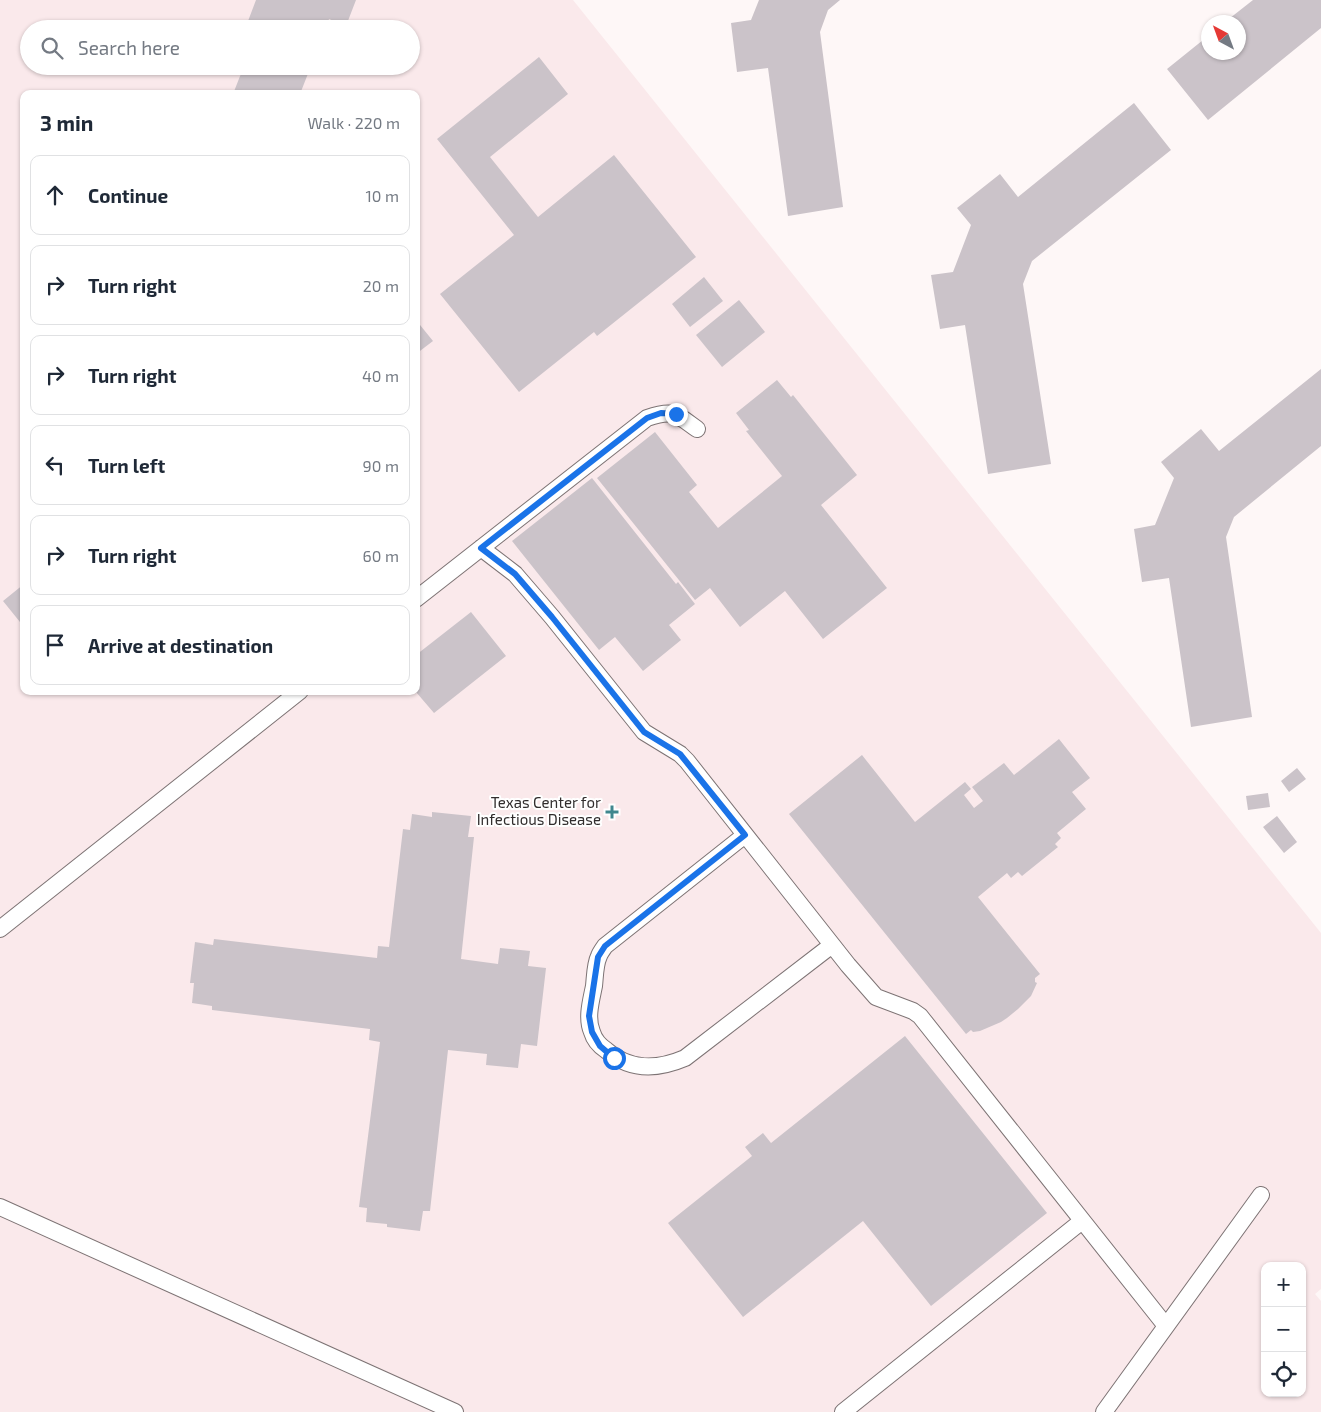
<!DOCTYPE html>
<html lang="en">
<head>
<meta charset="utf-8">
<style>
	:root { --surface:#fff; --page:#f6f6f7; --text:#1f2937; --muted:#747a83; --line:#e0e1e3 }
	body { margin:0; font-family:"Exo 2",sans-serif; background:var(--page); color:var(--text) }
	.controls { position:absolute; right:15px; bottom:15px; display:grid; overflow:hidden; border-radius:10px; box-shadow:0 1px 4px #0004 }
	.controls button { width:45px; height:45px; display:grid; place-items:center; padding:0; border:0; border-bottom:1px solid var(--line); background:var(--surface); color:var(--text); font:25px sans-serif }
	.compass { position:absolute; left:1201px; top:15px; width:45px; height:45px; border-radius:50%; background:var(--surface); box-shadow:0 1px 4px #0004; rotate:319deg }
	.stop { position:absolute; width:15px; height:15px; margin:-11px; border:4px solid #1a73e8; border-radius:50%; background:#fff }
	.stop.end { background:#1a73e8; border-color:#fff; box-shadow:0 1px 5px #0008 }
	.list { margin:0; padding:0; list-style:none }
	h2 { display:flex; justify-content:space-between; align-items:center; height:65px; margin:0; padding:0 20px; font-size:21px }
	h2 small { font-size:16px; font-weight:400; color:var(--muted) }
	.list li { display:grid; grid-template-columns:32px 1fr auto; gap:15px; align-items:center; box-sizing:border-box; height:80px; margin:0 10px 10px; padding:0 10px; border:1px solid var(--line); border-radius:10px }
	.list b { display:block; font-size:19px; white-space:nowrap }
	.list em { font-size:16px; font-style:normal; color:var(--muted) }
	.icon { flex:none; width:28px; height:28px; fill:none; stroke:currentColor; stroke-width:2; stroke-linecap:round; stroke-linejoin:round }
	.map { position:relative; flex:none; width:1321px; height:1412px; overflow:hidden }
	.search { position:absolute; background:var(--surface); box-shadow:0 1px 4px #0004; left:20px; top:20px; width:400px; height:55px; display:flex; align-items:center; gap:12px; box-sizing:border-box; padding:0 18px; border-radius:28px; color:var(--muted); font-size:19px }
	.panel { position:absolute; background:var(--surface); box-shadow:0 1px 4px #0004; left:20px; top:90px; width:400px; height:605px; border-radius:10px }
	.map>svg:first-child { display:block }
	.built { fill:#fae9eb; fill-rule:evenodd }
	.building { fill:#cbc3c9 }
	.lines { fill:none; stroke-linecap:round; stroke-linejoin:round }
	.service-casing { stroke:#7d7374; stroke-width:18 }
	.service { stroke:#fff; stroke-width:16 }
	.route { stroke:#1a73e8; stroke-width:6 }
	.poi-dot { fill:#40878e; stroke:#fff; stroke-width:2 }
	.labels { text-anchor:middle; stroke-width:4; stroke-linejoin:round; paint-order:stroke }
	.poi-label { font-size:15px; fill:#312d2d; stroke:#fff; text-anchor:end }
</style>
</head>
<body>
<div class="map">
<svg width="1321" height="1412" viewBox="0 0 1321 1412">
	<rect width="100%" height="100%" fill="#fef7f7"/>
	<path class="built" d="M 0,0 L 573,0 L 1321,933 L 1321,1289 L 1315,1294 L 1321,1301 L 1321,1412 L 0,1412 ZM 29,29 L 411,29 L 411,66 L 29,66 ZM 24,94 L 416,94 L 416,691 L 24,691 ZM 1265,1266 L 1302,1266 L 1302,1393 L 1265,1393 Z"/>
	<path class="building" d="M 256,0 L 356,0 L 346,26 L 329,19 L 326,29 L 245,29 Z
		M 759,0 L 840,0 L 828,10 L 820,32 L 843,207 L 788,216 L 768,68 L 737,72 L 731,23 L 751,20 Z
		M 1253,0 L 1321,0 L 1321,28 L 1208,120 L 1167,69 L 1208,36 L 1208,52 L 1238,52 L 1238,22 L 1225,22 Z
		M 539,57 L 568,94 L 490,157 L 538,217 L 614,155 L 696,257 L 597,336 L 594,332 L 519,392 L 440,294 L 514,235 L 437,139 Z
		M 244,66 L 311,66 L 300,94 L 233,94 Z
		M 1134,103 L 1171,150 L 1032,261 L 1023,284 L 1051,464 L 988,474 L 965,325 L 940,329 L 931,275 L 953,272 L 971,225 L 957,208 L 1000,174 L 1018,197 Z
		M 704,277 L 723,301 L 690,327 L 672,304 Z
		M 739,300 L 765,332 L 722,367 L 696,335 Z
		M 416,320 L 433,341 L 416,354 Z
		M 1321,369 L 1321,446 L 1234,517 L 1226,537 L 1252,717 L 1191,727 L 1169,578 L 1142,582 L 1134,529 L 1155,525 L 1174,478 L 1161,462 L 1201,429 L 1219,451 Z
		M 777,380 L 791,397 L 793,395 L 857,475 L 821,505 L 887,588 L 823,639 L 785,591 L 740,627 L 710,588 L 695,600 L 597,478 L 655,432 L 697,485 L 689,492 L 718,528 L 782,476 L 746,431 L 749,430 L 736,413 Z
		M 592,478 L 676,584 L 678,582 L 695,604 L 669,625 L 681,640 L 643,671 L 615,637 L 599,650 L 512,541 Z
		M 24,584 L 24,627 L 3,601 Z
		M 471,612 L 506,656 L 434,713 L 416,692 L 416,655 Z
		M 1059,739 L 1090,778 L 1072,792 L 1086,809 L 1057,833 L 1061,838 L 1055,844 L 1058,847 L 1022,876 L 1018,872 L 1011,878 L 1007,873 L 978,897 L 1040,974 L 1035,978 L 1035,982 L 1037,983 L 1031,996 L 1018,1009 L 1007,1018 L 1001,1022 L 980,1031 L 973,1032 L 971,1030 L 966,1034 L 789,814 L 862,755 L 915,822 L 965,782 L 971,789 L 964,795 L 974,808 L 983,801 L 972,787 L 1004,763 L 1014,775 Z
		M 1297,768 L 1306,779 L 1289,792 L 1281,781 Z
		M 1268,793 L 1270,807 L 1248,810 L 1246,796 Z
		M 432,812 L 471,816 L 468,837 L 474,837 L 461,959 L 498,964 L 500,948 L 530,951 L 528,966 L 546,968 L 537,1046 L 521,1044 L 518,1068 L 486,1065 L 487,1054 L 448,1050 L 430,1211 L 423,1211 L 420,1231 L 387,1227 L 387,1224 L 366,1222 L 367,1208 L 359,1207 L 380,1042 L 369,1040 L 370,1029 L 212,1010 L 212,1006 L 192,1003 L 194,983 L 190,983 L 195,942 L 213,945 L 214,939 L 377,958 L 378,946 L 389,947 L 403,829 L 410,830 L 412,814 L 432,817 Z
		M 1277,816 L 1297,842 L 1284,853 L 1263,827 Z
		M 905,1036 L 1047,1213 L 931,1306 L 863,1221 L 743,1317 L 668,1223 L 752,1156 L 745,1147 L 763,1133 L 771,1143 Z"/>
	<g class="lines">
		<g class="service-casing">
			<path id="service" d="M 481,548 L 515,574 L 552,617 L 644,732 L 680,754 L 687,761 L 848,965 L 876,997 L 913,1011 L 920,1016 L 1166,1326
				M 416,599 L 647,418 C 674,409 676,414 697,429
				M 745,835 L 605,946 C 603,949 600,953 599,956 C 595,964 595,977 594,986 C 591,1001 586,1018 592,1032 C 594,1039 600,1046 606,1050 C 630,1071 657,1070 685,1058 L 832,945
				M 0,929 L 300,691
				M 0,1207 L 455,1412
				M 843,1412 L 1082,1221
				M 1104,1412 L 1261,1195"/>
		</g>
		<use href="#service" class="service"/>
	</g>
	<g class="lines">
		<path class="route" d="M 614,1058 L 600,1046 L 592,1032 L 589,1016 L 598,957 L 605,946 L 745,835 L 680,754 L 644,732 L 552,617 L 515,574 L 481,548 L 647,418 L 661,413 L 676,414"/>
	</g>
	<path class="poi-dot" d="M609.5 804.5h5v5h5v5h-5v5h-5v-5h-5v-5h5z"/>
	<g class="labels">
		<g class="poi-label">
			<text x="601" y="808">Texas Center for<tspan x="601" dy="17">Infectious Disease</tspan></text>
		</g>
	</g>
</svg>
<div class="controls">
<button>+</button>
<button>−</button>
<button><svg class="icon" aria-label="locate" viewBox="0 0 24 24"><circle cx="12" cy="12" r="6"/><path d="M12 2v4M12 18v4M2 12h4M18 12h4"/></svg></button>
</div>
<svg class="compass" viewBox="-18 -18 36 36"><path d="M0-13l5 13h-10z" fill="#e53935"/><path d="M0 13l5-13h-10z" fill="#747a83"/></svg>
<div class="stop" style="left:614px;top:1058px"></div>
<div class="stop end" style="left:676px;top:414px"></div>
<div class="search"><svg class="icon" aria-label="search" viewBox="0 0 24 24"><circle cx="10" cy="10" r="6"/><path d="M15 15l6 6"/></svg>Search here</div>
<section class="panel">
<h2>3 min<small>Walk · 220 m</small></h2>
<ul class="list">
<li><svg class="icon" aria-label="ahead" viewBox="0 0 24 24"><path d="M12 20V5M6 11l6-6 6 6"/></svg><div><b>Continue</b></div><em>10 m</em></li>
<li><svg class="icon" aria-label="right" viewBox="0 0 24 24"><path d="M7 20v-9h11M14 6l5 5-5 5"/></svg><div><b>Turn right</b></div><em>20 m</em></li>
<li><svg class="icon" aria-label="right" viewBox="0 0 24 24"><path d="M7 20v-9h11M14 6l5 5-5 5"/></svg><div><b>Turn right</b></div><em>40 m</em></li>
<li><svg class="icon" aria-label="left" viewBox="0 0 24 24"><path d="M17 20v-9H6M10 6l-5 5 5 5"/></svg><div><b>Turn left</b></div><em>90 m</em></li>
<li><svg class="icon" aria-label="right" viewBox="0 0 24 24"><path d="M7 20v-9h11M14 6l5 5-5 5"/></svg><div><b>Turn right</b></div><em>60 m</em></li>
<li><svg class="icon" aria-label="arrive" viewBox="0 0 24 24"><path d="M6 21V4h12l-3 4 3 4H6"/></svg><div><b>Arrive at destination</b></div></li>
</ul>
</section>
</div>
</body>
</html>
